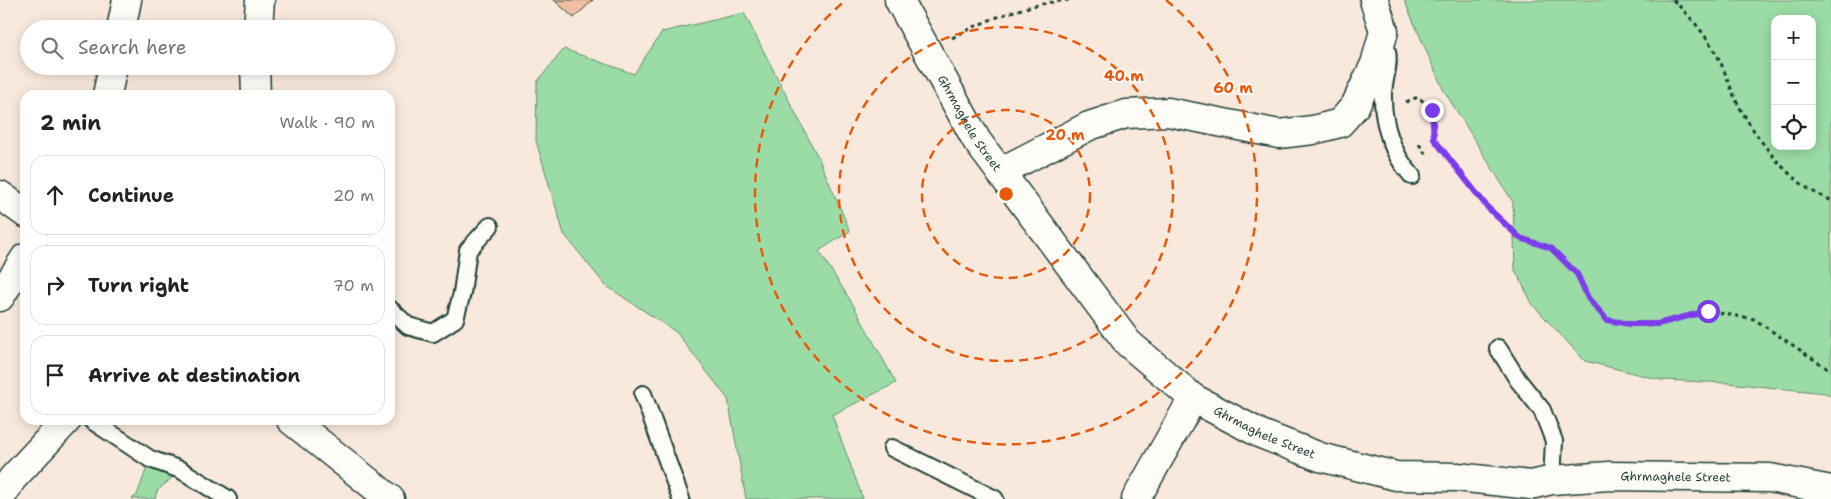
<!DOCTYPE html>
<html lang="en">
<head>
<meta charset="utf-8">
<style>
	:root { --surface:#fff; --page:#f6f6f6; --text:#222; --muted:#767676; --line:#e0e0e0 }
	body { margin:0; font-family:"Shantell Sans",sans-serif; background:var(--page); color:var(--text) }
	.controls { position:absolute; right:15px; top:15px; display:grid; overflow:hidden; border-radius:10px; box-shadow:0 2px 12px #0003 }
	.controls button { width:45px; height:45px; display:grid; place-items:center; padding:0; border:0; border-bottom:1px solid var(--line); background:var(--surface); color:var(--text); font:25px sans-serif }
	.stop { position:absolute; width:15px; height:15px; margin:-11px; border:4px solid #7c3aed; border-radius:50%; background:#fff }
	.stop.end { background:#7c3aed; border-color:#fff; box-shadow:0 1px 5px #0008 }
	.list { margin:0; padding:0; list-style:none }
	h2 { display:flex; justify-content:space-between; align-items:center; height:65px; margin:0; padding:0 20px; font-size:21px }
	h2 small { font-size:16px; font-weight:400; color:var(--muted) }
	.list li { display:grid; grid-template-columns:32px 1fr auto; gap:15px; align-items:center; box-sizing:border-box; height:80px; margin:0 10px 10px; padding:0 10px; border:1px solid var(--line); border-radius:15px }
	.list b { display:block; font-size:19px; white-space:nowrap }
	.list em { font-size:16px; font-style:normal; color:var(--muted) }
	.icon { flex:none; width:28px; height:28px; fill:none; stroke:currentColor; stroke-width:2; stroke-linecap:round; stroke-linejoin:round }
	.map { position:relative; flex:none; width:1831px; height:499px; overflow:hidden }
	.search { position:absolute; background:var(--surface); box-shadow:0 2px 12px #0003; left:20px; top:20px; width:375px; height:55px; display:flex; align-items:center; gap:12px; box-sizing:border-box; padding:0 18px; border-radius:28px; color:var(--muted); font-size:19px }
	.panel { position:absolute; background:var(--surface); box-shadow:0 2px 12px #0003; left:20px; top:90px; width:375px; height:335px; border-radius:15px }
	.map>svg:first-child { display:block }
	.green { fill:#9bdca6; stroke:#5d8c6d; fill-rule:evenodd }
	.building { fill:#f0bea1; stroke:#1f3d34 }
	.lines { fill:none; stroke-linecap:round; stroke-linejoin:round }
	.service-casing { stroke:#1f3d34; stroke-width:20 }
	.minor-casing { stroke:#1f3d34; stroke-width:31 }
	.path { stroke:#1f3d34; stroke-width:3; stroke-dasharray:4 4; stroke-linecap:butt }
	.service { stroke:#fdfcf7; stroke-width:16 }
	.minor { stroke:#fdfcf7; stroke-width:28 }
	.route { stroke:#7c3aed; stroke-width:6 }
	.ring { fill:none; stroke:#e8590c; stroke-width:2.5; stroke-dasharray:9 6 }
	.labels { text-anchor:middle; stroke-width:4; stroke-linejoin:round; paint-order:stroke }
	.street-label { font-size:12px; fill:#1f3d34; stroke:#fdfcf7 }
	.centre { fill:#e8590c; stroke:#fdfcf7; stroke-width:2.5 }
	.ring-label { font-size:15px; text-anchor:middle; font-weight:bold; fill:#e8590c; stroke:#fdfcf7; stroke-width:4; stroke-linejoin:round; paint-order:stroke }
</style>
</head>
<body>
<div class="map">
<svg width="1831" height="499" viewBox="0 0 1831 499">
	<rect width="100%" height="100%" fill="#f9e9dd"/>
	<filter id="ink" filterUnits="userSpaceOnUse"><feTurbulence type="fractalNoise" baseFrequency=".02" numOctaves="2"/><feDisplacementMap in="SourceGraphic" scale="10" xChannelSelector="R" yChannelSelector="G"/><feConvolveMatrix kernelMatrix="1 2 1 2 8 2 1 2 1" color-interpolation-filters="sRGB"/></filter>
	<g filter="url(#ink)">
		<path class="green" d="M 1404,0 L 1831,0 L 1831,396 L 1825,393 L 1728,383 L 1661,380 L 1585,361 L 1533,305 L 1515,270 L 1513,202 L 1443,89 ZM 1775,19 L 1812,19 L 1812,146 L 1775,146 Z
			M 744,13 L 819,159 L 850,231 L 819,251 L 852,303 L 896,383 L 832,415 L 863,499 L 746,499 L 728,399 L 676,332 L 605,285 L 564,234 L 536,141 L 537,82 L 564,49 L 634,74 L 662,32 Z
			M 150,459 L 181,470 L 157,491 L 155,499 L 132,499 L 137,495 Z"/>
		<path class="building" d="M 554,0 L 593,0 L 574,18 Z"/>
		<g class="lines">
			<g class="service-casing">
				<path id="service" d="M 1387,51 C 1390,66 1384,78 1383,93 C 1382,123 1392,154 1412,176
					M 390,309 L 408,326 L 433,333 L 455,319 L 462,293 L 468,250 L 490,226
					M 1498,348 L 1518,380 L 1542,410 L 1554,441 L 1552,480
					M 643,394 L 681,499
					M 91,420 L 150,459 L 181,470 L 228,499
					M 892,448 L 995,499"/>
			</g>
			<g class="minor-casing">
				<g id="minor">
					<path id="s1" d="M 899,0 L 977,141 L 1128,343 L 1193,398 L 1261,434 L 1320,457 L 1396,476 L 1457,477 L 1531,485 L 1552,480 L 1609,476 L 1770,478 L 1831,490"/>
					<path d="M 121,29 L 127,0"/>
					<path d="M 258,29 L 260,0"/>
					<path d="M 255,66 L 256,95"/>
					<path d="M 107,95 L 113,66"/>
					<path d="M 1000,172 L 1089,126 L 1126,114 L 1168,112 L 1279,134 L 1313,130 L 1340,123 L 1355,106 L 1375,64 L 1384,31 L 1374,0"/>
					<path d="M 0,195 L 25,213"/>
					<path d="M 0,297 L 25,258"/>
					<path d="M 291,420 L 390,499"/>
					<path d="M 0,499 L 12,479 L 67,420"/>
					<path d="M 1136,499 L 1193,398"/>
				</g>
			</g>
			<path class="path" d="M 1673,0 C 1691,17 1706,35 1718,57 C 1726,73 1731,91 1739,106 C 1758,141 1792,187 1831,200
				M 952,38 C 989,18 1027,4 1069,0
				M 1406,102 L 1418,97 L 1433,110 L 1434,139 L 1489,208 L 1521,238 L 1551,248 L 1577,274 L 1588,299 L 1607,319 L 1630,324 L 1657,324 L 1708,311 L 1754,319 L 1831,371
				M 1419,144 L 1426,155"/>
			<use href="#service" class="service"/>
			<use href="#minor" class="minor"/>
		</g>
	</g>
	<g class="lines" filter="url(#ink)">
		<path class="route" d="M 1432,110 L 1434,139 L 1488,208 L 1520,238 L 1551,248 L 1577,274 L 1588,298 L 1607,320 L 1630,324 L 1657,324 L 1708,311"/>
	</g>
	<g class="ring">
		<circle cx="1006" cy="194" r="84"/>
		<circle cx="1006" cy="194" r="167"/>
		<path d="M1166 0A251 251 0 1 1 846 0"/>
	</g>
	<g class="labels">
		<g class="street-label">
			<text dy="4" stroke="none"><textPath href="#s1" startOffset="142">Ghrmaghele Street</textPath></text>
			<text dy="4" stroke="none"><textPath href="#s1" startOffset="578">Ghrmaghele Street</textPath></text>
			<text dy="4" stroke="none"><textPath href="#s1" startOffset="998">Ghrmaghele Street</textPath></text>
		</g>
	</g>
	<circle cx="1006" cy="194" r="8" class="centre"/>
	<g class="ring-label">
		<text x="1124" y="81">40 m</text>
		<text x="1233" y="93">60 m</text>
		<text x="1065" y="140">20 m</text>
	</g>
</svg>
<div class="controls">
<button>+</button>
<button>−</button>
<button><svg class="icon" aria-label="locate" viewBox="0 0 24 24"><circle cx="12" cy="12" r="6"/><path d="M12 2v4M12 18v4M2 12h4M18 12h4"/></svg></button>
</div>
<div class="stop" style="left:1708px;top:311px"></div>
<div class="stop end" style="left:1432px;top:110px"></div>
<div class="search"><svg class="icon" aria-label="search" viewBox="0 0 24 24"><circle cx="10" cy="10" r="6"/><path d="M15 15l6 6"/></svg>Search here</div>
<section class="panel">
<h2>2 min<small>Walk · 90 m</small></h2>
<ul class="list">
<li><svg class="icon" aria-label="ahead" viewBox="0 0 24 24"><path d="M12 20V5M6 11l6-6 6 6"/></svg><div><b>Continue</b></div><em>20 m</em></li>
<li><svg class="icon" aria-label="right" viewBox="0 0 24 24"><path d="M7 20v-9h11M14 6l5 5-5 5"/></svg><div><b>Turn right</b></div><em>70 m</em></li>
<li><svg class="icon" aria-label="arrive" viewBox="0 0 24 24"><path d="M6 21V4h12l-3 4 3 4H6"/></svg><div><b>Arrive at destination</b></div></li>
</ul>
</section>
</div>
</body>
</html>
